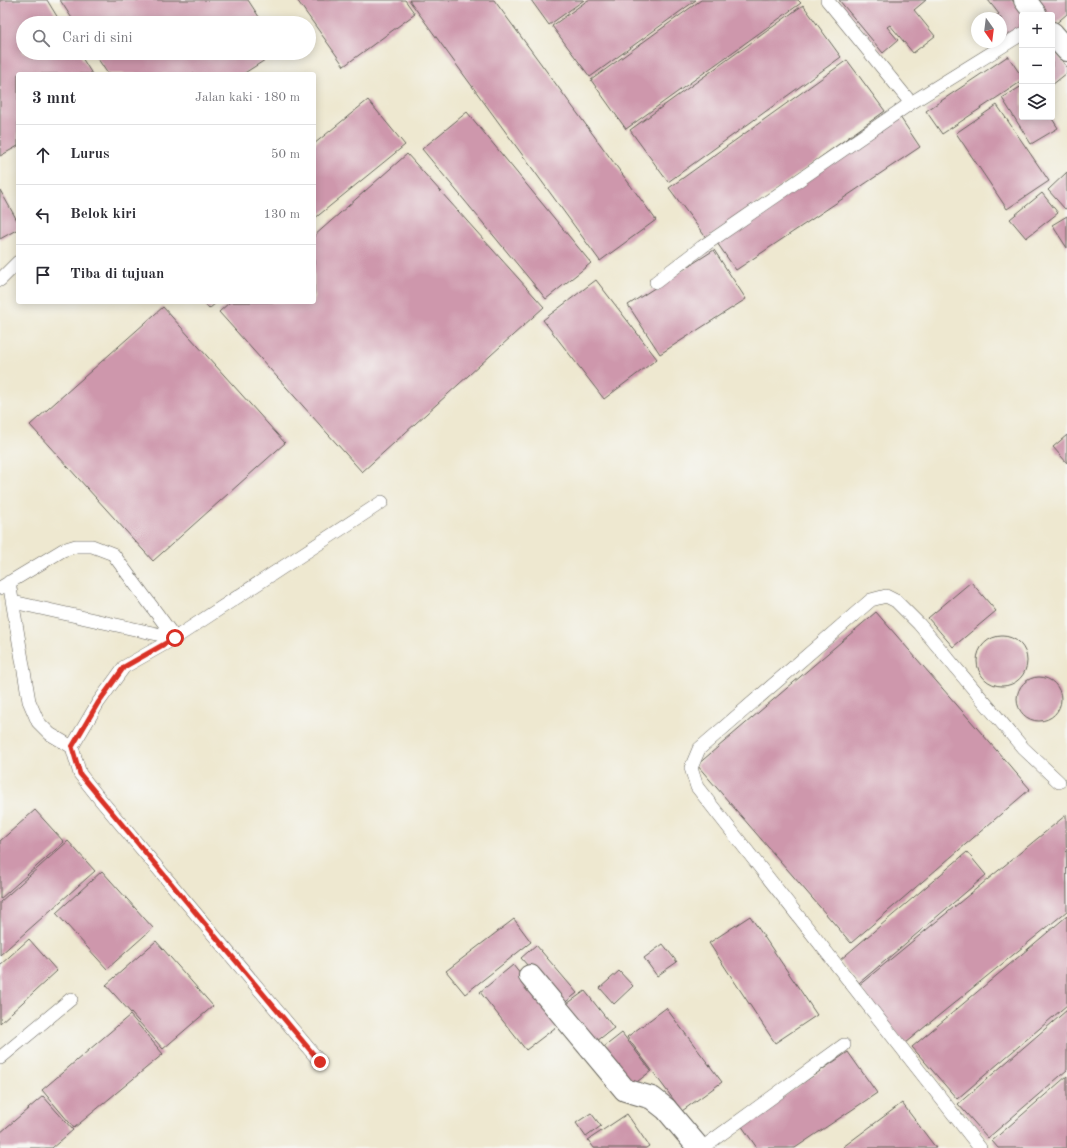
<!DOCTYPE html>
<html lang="id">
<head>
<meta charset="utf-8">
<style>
	:root { --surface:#fff; --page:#f2f2f3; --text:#2b2b33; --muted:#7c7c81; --line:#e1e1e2 }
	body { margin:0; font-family:"Old Standard TT",serif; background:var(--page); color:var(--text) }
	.controls { position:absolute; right:12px; top:12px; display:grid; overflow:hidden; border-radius:4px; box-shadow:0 2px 10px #0003 }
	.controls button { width:36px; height:36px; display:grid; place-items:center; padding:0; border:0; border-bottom:1px solid var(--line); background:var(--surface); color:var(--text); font:20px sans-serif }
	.compass { position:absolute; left:971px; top:12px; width:36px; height:36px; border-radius:50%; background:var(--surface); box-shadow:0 2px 10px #0003; rotate:166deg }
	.stop { position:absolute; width:12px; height:12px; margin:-9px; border:3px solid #d93025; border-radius:50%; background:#fff }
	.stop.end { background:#d93025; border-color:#fff; box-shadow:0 1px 4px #0008 }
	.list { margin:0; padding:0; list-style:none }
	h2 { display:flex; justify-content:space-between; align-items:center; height:52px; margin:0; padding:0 16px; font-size:17px }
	h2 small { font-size:13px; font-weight:400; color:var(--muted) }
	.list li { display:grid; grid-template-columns:26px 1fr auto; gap:12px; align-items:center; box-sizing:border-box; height:60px; padding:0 16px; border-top:1px solid var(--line) }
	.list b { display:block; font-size:15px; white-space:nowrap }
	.list em { font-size:13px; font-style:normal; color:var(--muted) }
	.icon { flex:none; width:22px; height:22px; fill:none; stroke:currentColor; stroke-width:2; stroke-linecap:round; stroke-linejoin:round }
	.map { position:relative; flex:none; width:1067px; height:1148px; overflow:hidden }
	.search { position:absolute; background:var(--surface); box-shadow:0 2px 10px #0003; left:16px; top:16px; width:300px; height:44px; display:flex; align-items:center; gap:10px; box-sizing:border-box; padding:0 14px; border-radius:22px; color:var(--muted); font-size:15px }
	.panel { position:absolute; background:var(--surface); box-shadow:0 2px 10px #0003; left:16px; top:72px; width:300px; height:232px; border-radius:4px }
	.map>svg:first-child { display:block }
	.building { fill:#ce97ac }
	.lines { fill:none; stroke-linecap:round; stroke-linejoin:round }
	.lane-casing { stroke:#66635b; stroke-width:14 }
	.street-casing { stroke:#66635b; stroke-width:24 }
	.lane { stroke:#fff; stroke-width:13 }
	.street { stroke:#fff; stroke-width:22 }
	.route { stroke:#d93025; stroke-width:5 }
</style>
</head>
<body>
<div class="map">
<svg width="1067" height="1148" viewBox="0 0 1067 1148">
	<rect width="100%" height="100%" fill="#f6f6f2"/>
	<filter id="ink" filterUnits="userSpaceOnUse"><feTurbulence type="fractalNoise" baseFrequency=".025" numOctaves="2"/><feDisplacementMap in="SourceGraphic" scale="8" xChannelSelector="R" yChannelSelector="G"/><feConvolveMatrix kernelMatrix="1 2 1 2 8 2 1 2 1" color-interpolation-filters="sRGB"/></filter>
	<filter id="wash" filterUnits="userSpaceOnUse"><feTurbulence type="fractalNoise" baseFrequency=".012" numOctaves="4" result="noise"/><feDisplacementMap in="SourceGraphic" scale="16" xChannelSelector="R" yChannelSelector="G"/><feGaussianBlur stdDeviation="0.9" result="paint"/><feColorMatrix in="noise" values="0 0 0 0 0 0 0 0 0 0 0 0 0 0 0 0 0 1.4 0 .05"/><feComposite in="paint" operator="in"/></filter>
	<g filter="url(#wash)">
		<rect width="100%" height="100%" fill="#eee8d0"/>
		<g id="blocks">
			<path class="building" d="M 0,0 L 47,0 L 61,23 L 23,23 L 23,53 L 79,53 L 92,74 L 18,74 L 18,146 L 0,156 Z
				M 60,0 L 248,0 L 263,23 L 75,23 Z
				M 297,0 L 405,0 L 415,14 L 344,66 Z
				M 409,0 L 494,0 L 656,220 L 600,261 Z
				M 531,0 L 584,0 L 549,25 Z
				M 588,0 L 696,0 L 590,77 L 552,26 Z
				M 701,0 L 798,0 L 801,3 L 626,129 L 591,80 Z
				M 839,0 L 926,0 L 914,10 L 935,36 L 913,53 L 890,25 L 887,27 L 898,40 L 883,53 Z
				M 988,0 L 1012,0 L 1025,15 L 1022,15 L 1022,29 L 1001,42 L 1001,18 L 994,18 L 999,14 Z
				M 1031,0 L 1067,0 L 1067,14 L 1053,26 L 1052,15 L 1044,15 Z
				M 803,5 L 841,57 L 668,182 L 630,130 Z
				M 1054,51 L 1067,67 L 1067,73 L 1052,85 L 1052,52 Z
				M 94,53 L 276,53 L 243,74 L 108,74 Z
				M 1008,56 L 1022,77 L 1022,81 L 942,134 L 926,111 Z
				M 847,60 L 885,111 L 707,239 L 669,188 Z
				M 1022,86 L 1022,117 L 1051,117 L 1058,128 L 1031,144 L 1002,98 Z
				M 368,100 L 405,145 L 314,219 L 314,144 Z
				M 997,105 L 1049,181 L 1007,209 L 956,133 Z
				M 467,112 L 591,263 L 546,299 L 422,149 Z
				M 900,117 L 920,147 L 736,270 L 715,240 Z
				M 407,154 L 544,307 L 362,472 L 219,312 L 230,302 L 314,302 L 314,236 Z
				M 1067,172 L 1067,208 L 1065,209 L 1048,190 Z
				M 0,190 L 18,222 L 18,229 L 0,239 Z
				M 1042,193 L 1058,213 L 1026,238 L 1010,219 Z
				M 1067,216 L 1067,248 L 1052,225 Z
				M 714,250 L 746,299 L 660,354 L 628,305 Z
				M 596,280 L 657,359 L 604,399 L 543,320 Z
				M 203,302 L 217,302 L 209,309 Z
				M 163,307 L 285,443 L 153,561 L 30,425 Z
				M 1067,435 L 1067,463 L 1053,447 Z
				M 971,582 L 996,611 L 953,647 L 928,618 Z
				M 876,612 L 1030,789 L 851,943 L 697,765 Z
				M977 661a25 25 0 1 1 50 0a25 25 0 1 1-50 0Z
				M1017 699a22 22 0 1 1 44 0a22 22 0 1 1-44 0Z
				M 35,810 L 64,842 L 0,899 L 0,841 Z
				M 1066,815 L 1067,911 L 905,1043 L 858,986 Z
				M 68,841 L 95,871 L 0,955 L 0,902 Z
				M 967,852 L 986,875 L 859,983 L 840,960 Z
				M 102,871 L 153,928 L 107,969 L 56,913 Z
				M 750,916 L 817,1015 L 775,1043 L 709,943 Z
				M 1067,916 L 1067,1005 L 957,1099 L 912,1047 Z
				M 514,919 L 531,942 L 465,994 L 446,971 Z
				M 29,939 L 57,971 L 0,1023 L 0,965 Z
				M 156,941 L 213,1006 L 163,1049 L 106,985 Z
				M 663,944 L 677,962 L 657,976 L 644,958 Z
				M 536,945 L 577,993 L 562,1005 L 521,958 Z
				M 513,965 L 560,1024 L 526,1050 L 480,992 Z
				M 619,971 L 633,986 L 614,1004 L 600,988 Z
				M 585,991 L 614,1028 L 593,1044 L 564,1006 Z
				M 666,1008 L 722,1082 L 682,1111 L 627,1037 Z
				M 1067,1010 L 1067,1070 L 988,1138 L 958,1104 Z
				M 130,1015 L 163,1054 L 74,1128 L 42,1090 Z
				M 622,1033 L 651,1071 L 633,1085 L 604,1047 Z
				M 848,1052 L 877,1093 L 795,1148 L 757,1148 L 741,1125 Z
				M 1067,1076 L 1067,1148 L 998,1148 L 992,1141 Z
				M 43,1096 L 73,1130 L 52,1148 L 0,1148 L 0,1133 Z
				M 902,1103 L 936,1148 L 844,1148 L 843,1147 Z
				M 591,1113 L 601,1126 L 586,1137 L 576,1123 Z
				M 627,1114 L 649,1146 L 646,1148 L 594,1148 L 588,1140 Z"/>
		</g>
	</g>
	<g filter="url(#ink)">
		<use href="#blocks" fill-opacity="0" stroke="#66635b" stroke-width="1"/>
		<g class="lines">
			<g class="lane-casing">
				<path id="lane" d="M 827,0 L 911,103
					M 0,280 L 18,262
					M 656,282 L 702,247 L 911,103 L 1022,34
					M 9,582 L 29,701 L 38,722 L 50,734 L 72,747 L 80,774 L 99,798 L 320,1062
					M 0,588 L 63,550 L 76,546 L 92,546 L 113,554 L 175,638
					M 13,602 L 175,638
					M 72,747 L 98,703 L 124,667 L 175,638 L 382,502
					M 0,1058 L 71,999
					M 702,1148 L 844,1045
					M 980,1148 L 697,787 L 691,768 L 699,749 L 871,600 L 886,596 L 896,601 L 919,624 L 1023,748 L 1059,782"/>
			</g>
			<g class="street-casing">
				<path id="street" d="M 1025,0 L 1036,15
					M 1052,33 L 1067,50
					M 530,976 L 625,1090 L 652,1098 L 666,1109 L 699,1148"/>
			</g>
			<use href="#lane" class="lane"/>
			<use href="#street" class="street"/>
		</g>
	</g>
	<g class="lines" filter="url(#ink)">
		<path class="route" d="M 175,638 L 124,667 L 98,703 L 72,747 L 80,774 L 320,1062"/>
	</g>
</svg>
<div class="controls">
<button>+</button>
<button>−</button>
<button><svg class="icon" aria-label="layers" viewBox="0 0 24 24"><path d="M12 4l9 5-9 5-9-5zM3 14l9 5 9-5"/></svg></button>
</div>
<svg class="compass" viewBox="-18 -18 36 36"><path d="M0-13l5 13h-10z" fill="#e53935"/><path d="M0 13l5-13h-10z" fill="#7c7c81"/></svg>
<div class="stop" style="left:175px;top:638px"></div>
<div class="stop end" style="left:320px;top:1062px"></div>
<div class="search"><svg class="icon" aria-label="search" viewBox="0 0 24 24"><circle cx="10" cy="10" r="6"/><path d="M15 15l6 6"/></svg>Cari di sini</div>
<section class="panel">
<h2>3 mnt<small>Jalan kaki · 180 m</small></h2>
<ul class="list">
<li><svg class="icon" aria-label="ahead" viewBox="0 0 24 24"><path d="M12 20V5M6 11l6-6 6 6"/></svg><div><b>Lurus</b></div><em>50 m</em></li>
<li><svg class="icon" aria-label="left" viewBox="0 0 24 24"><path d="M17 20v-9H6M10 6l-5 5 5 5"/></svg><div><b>Belok kiri</b></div><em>130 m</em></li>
<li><svg class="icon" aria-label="arrive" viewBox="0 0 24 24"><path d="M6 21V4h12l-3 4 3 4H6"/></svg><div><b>Tiba di tujuan</b></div></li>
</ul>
</section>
</div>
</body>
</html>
